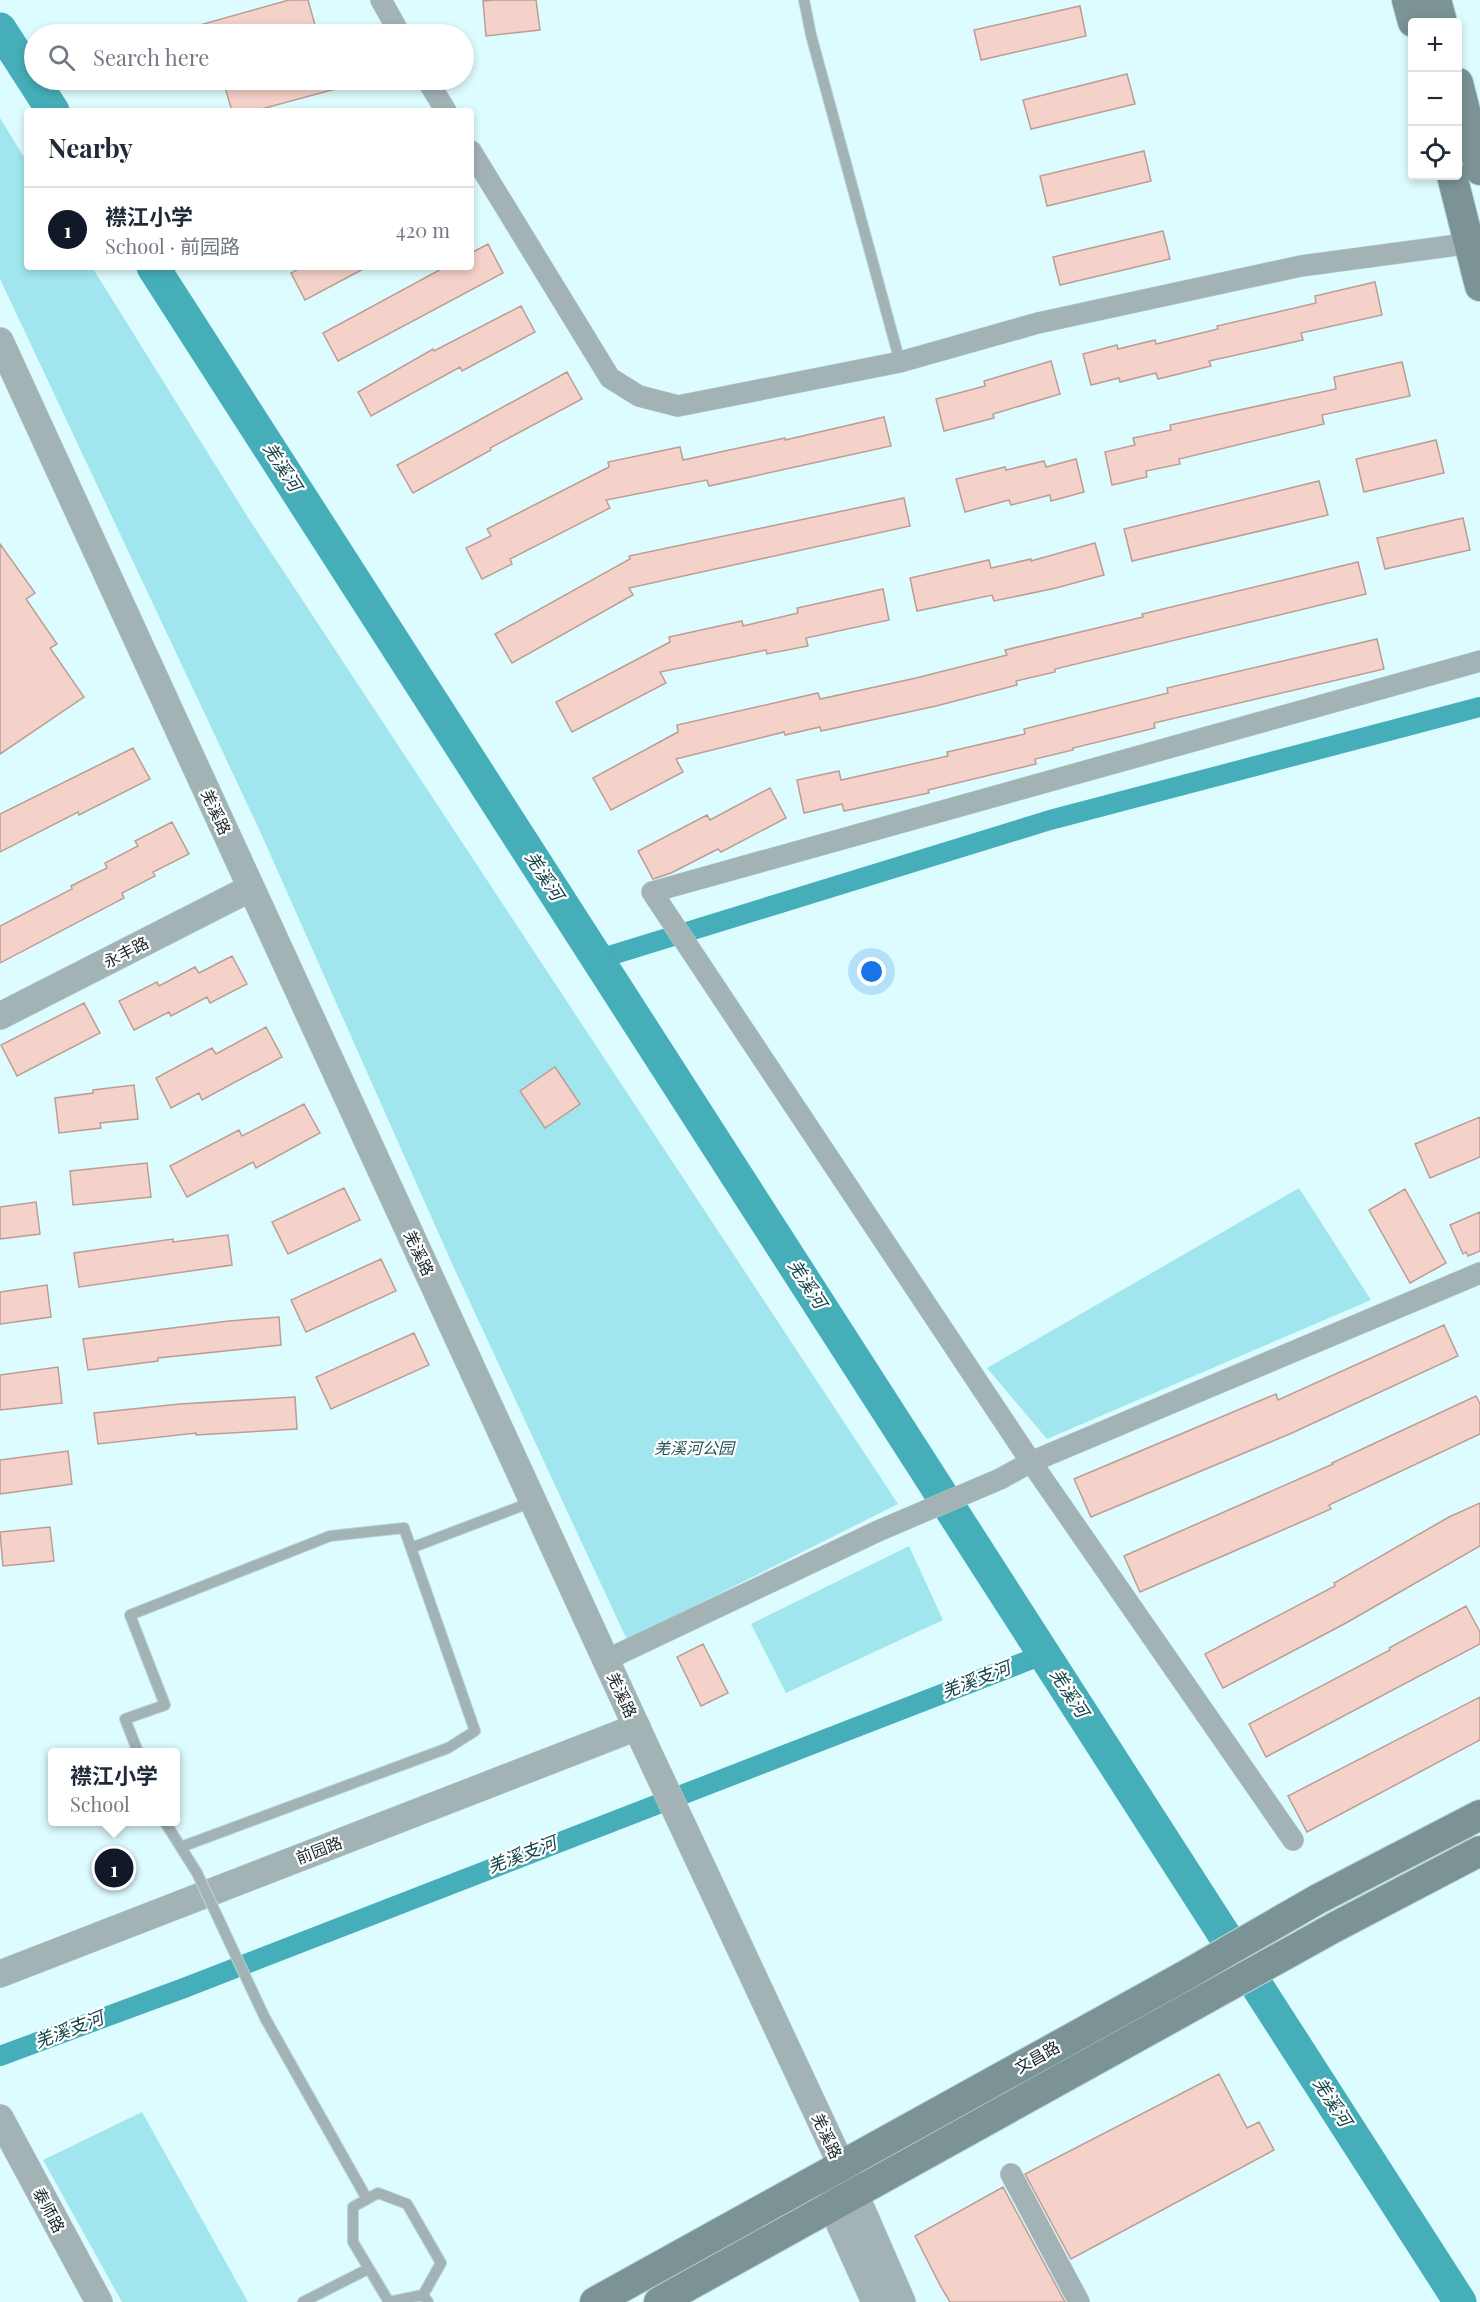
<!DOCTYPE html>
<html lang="en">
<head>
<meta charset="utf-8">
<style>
	:root { --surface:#fff; --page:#f2f2f3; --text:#1f2937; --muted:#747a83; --line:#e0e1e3; --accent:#111827 }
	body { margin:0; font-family:"Playfair Display","Noto Sans SC",serif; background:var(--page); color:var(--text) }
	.controls { position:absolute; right:18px; top:18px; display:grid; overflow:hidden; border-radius:6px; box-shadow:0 3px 9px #0003 }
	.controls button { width:54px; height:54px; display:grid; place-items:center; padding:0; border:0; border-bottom:2px solid var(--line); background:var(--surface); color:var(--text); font:30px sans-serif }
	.you { position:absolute; left:872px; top:972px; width:21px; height:21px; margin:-15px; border:4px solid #fff; border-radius:50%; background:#1a73e8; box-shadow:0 0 0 9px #1a73e833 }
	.badge { display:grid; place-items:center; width:39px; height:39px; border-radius:50%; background:var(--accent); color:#fff; font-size:20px; font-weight:700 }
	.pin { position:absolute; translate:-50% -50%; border:3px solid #fff; box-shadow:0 2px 6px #0006 }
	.popup { position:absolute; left:48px; top:1748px; width:132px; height:78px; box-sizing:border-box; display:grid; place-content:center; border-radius:6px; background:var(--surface); filter:drop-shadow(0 2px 4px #0005); font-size:20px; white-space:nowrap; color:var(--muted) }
	.popup b { font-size:22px; color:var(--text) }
	.popup::after { content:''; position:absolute; left:50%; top:100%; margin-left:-12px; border:12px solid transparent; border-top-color:var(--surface) }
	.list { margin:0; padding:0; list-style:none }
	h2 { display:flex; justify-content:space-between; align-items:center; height:78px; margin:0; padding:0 24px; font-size:26px }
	h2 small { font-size:20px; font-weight:400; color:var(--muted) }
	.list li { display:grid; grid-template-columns:39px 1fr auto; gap:18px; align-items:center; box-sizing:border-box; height:84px; padding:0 24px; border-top:2px solid var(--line) }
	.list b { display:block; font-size:22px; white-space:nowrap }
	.list p { margin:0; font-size:20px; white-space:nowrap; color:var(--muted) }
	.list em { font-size:20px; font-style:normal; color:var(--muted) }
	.icon { flex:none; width:33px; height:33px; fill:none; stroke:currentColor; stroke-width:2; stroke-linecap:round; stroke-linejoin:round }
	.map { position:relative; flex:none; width:1480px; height:2302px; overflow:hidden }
	.search { position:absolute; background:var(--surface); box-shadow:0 3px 9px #0003; left:24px; top:24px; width:450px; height:66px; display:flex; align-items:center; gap:15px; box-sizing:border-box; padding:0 21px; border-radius:33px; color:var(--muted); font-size:22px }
	.panel { position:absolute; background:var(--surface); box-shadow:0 3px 9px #0003; left:24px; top:108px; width:450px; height:162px; border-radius:6px }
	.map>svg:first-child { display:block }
	.green { fill:#a1e6ee }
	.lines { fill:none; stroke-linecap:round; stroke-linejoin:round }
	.canal { stroke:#45aeb8; stroke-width:20 }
	.river { stroke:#45aeb8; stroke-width:33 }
	.building { fill:#f4d2c9; stroke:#bc9d94; stroke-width:1.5 }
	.service-casing { stroke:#b9d5d8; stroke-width:12 }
	.minor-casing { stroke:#b9d5d8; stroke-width:22 }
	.tertiary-casing { stroke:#b9d5d8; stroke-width:28 }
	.secondary-casing { stroke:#b9d5d8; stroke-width:32 }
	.service { stroke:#a3b3b5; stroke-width:10 }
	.minor { stroke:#a3b3b5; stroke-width:21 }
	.tertiary { stroke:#a3b3b5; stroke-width:27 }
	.secondary { stroke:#7b9395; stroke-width:30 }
	.service-bridge-casing { stroke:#b9d5d8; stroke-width:12; stroke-linecap:butt }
	.service-bridge { stroke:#a3b3b5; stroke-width:10 }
	.labels { text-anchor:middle; stroke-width:4.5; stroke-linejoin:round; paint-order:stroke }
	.street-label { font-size:16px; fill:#172527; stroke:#fff }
	.park-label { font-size:16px; font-style:italic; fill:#265458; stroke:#fff }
	.water-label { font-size:18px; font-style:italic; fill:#17464a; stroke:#fff }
</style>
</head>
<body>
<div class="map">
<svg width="1480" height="2302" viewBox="0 0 1480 2302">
	<rect width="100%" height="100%" fill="#ddfcff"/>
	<path class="green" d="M 0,118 L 27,162 L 27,267 L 92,267 L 249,519 L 898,1504 L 627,1640 L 454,1268 L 259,829 L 0,279 Z
		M 1299,1188 L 1371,1300 L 1047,1439 L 987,1368 Z
		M 909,1546 L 943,1620 L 786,1693 L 751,1624 Z
		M 142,2112 L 248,2302 L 122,2302 L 43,2160 Z"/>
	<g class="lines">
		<path class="canal" d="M 599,959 L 1050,820 L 1480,707
			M 0,2056 L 184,1988 L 1045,1654"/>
		<path class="river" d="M 0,29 L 53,111
			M 153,267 L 1460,2302"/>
	</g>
	<path class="building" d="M 289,0 L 308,0 L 315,25 L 280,34 L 183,34 L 182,30 Z
		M 493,0 L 536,0 L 540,30 L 486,36 L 483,1 Z
		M 1080,6 L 1086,36 L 981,60 L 974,30 Z
		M 1127,74 L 1135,104 L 1031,129 L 1023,100 Z
		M 253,80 L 353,80 L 354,84 L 254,111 L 232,111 L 225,87 Z
		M 1144,151 L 1151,181 L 1047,206 L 1040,176 Z
		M 1163,231 L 1170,259 L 1060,285 L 1053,257 Z
		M 488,244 L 503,273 L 338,361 L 323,333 L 445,267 L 471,267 L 471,253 Z
		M 302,267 L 367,267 L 305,300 L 291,273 Z
		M 1375,282 L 1382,315 L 1301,333 L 1303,340 L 1209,361 L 1211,366 L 1158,379 L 1156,373 L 1120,382 L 1119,378 L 1091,385 L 1083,354 L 1117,345 L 1118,349 L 1155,340 L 1156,344 L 1218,329 L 1217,326 L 1316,303 L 1315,296 Z
		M 521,306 L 535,332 L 462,371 L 460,367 L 371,416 L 358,392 L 433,349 L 434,351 Z
		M 1051,361 L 1060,394 L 993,414 L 994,418 L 944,431 L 936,399 L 985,386 L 984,381 Z
		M 1402,362 L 1410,396 L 1322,415 L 1324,424 L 1179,459 L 1180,464 L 1146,471 L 1147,477 L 1112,485 L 1105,452 L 1135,445 L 1133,438 L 1171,430 L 1170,425 L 1336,389 L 1334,377 Z
		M 567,372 L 582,399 L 490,448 L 491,450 L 413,493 L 397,465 Z
		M 884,417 L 891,446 L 709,486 L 707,480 L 606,500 L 610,508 L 510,559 L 512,564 L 482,579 L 466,548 L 491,536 L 487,529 L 609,467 L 608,462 L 680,447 L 683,460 L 785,438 L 785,440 Z
		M 1436,440 L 1444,473 L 1364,492 L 1356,459 Z
		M 1076,459 L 1084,492 L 1051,501 L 1050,495 L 1011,505 L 1009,500 L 965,512 L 956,479 L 1005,467 L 1006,470 L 1044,461 L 1046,467 Z
		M 1319,481 L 1328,515 L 1132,561 L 1124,529 Z
		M 904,498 L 910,526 L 629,588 L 633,595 L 512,663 L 495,634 L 630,559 L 629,556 Z
		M 1463,518 L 1470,550 L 1385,569 L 1377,538 Z
		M 1095,543 L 1104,575 L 1056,588 L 994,601 L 992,595 L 917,611 L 910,578 L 989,560 L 991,568 L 1031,559 L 1031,561 Z
		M 0,544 L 35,593 L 26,599 L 57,644 L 50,648 L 84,697 L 0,754 Z
		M 1358,562 L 1366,594 L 1055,669 L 1055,672 L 1016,681 L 1017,685 L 936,706 L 821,731 L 820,727 L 785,735 L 784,732 L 676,759 L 683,772 L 611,810 L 593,778 L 678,732 L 677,725 L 818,693 L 820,699 L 916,678 L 1007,655 L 1005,650 L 1143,617 L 1142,614 Z
		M 883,589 L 889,620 L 806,638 L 808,646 L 767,654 L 766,650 L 660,672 L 666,683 L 572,732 L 556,702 L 670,642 L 669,637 L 742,621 L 743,626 L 798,613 L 797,608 Z
		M 1377,639 L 1384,669 L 1154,723 L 1155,728 L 1073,748 L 1073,750 L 1035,759 L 1036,764 L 928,790 L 929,793 L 844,811 L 842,804 L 804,813 L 797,780 L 839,771 L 841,780 L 948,756 L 947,752 L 1025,734 L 1024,729 L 1168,693 L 1167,688 Z
		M 133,748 L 150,779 L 79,815 L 78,812 L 0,852 L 0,814 Z
		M 770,788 L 786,818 L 721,852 L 718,849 L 671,873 L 653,879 L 638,851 L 707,815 L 710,820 Z
		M 172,822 L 189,854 L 153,872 L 155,876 L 122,893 L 124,898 L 0,963 L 0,926 L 72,889 L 71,886 L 107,868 L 105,863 L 138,846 L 135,841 Z
		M 232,956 L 247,984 L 210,1003 L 207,997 L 171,1016 L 169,1012 L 134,1030 L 119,1001 L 157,982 L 159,986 L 195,967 L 199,973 Z
		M 84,1003 L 100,1033 L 17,1076 L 1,1045 Z
		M 266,1027 L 282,1057 L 202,1100 L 199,1093 L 171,1108 L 156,1078 L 212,1048 L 216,1054 Z
		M 555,1067 L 580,1104 L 545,1128 L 520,1091 Z
		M 134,1085 L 138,1119 L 100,1123 L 101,1128 L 59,1133 L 55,1098 L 93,1093 L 93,1090 Z
		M 304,1104 L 320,1133 L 256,1168 L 253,1162 L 187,1197 L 170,1166 L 239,1130 L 242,1136 Z
		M 1480,1117 L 1480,1157 L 1430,1178 L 1415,1144 Z
		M 147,1163 L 151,1197 L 73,1205 L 70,1171 Z
		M 344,1188 L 360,1220 L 288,1254 L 272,1222 Z
		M 1405,1189 L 1446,1263 L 1410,1283 L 1369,1210 Z
		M 36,1202 L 40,1234 L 0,1239 L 0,1207 Z
		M 1480,1212 L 1480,1251 L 1468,1256 L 1466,1252 L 1463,1254 L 1450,1225 Z
		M 228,1235 L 232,1265 L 79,1287 L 74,1253 L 173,1239 L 173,1242 Z
		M 381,1259 L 396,1291 L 306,1332 L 291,1300 Z
		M 47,1285 L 51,1317 L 0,1324 L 0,1292 Z
		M 279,1317 L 281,1345 L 158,1358 L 158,1361 L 88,1370 L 83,1339 L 229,1321 Z
		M 1444,1325 L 1458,1356 L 1292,1433 L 1091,1517 L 1074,1479 L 1276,1394 L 1278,1400 Z
		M 414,1333 L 429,1365 L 331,1409 L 316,1377 Z
		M 58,1367 L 62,1403 L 0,1410 L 0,1375 Z
		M 1476,1396 L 1480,1404 L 1480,1434 L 1329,1505 L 1331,1509 L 1140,1592 L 1124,1556 L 1333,1464 L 1332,1463 Z
		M 295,1397 L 297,1429 L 196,1435 L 196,1433 L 98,1444 L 94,1413 L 180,1404 Z
		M 68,1451 L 72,1484 L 0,1494 L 0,1460 Z
		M 1480,1503 L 1480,1546 L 1346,1623 L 1223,1688 L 1205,1654 L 1335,1586 L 1334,1583 L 1449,1517 Z
		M 50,1527 L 54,1561 L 3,1566 L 0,1532 Z
		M 1466,1606 L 1480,1632 L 1480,1644 L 1266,1757 L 1249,1724 L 1390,1650 L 1389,1648 Z
		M 703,1644 L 728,1693 L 701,1706 L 677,1657 Z
		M 1480,1697 L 1480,1740 L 1307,1832 L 1288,1796 Z
		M 1219,2074 L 1247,2128 L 1259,2122 L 1274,2150 L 1071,2259 L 1025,2174 Z
		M 1003,2187 L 1065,2302 L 950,2302 L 941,2287 L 915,2236 Z"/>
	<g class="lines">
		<g class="service-casing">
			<path id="service" d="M 804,0 L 811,35 L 900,362
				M 411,1548 L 532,1502
				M 138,1752 L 125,1719 L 165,1705 L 130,1615 L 330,1536 L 404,1528 L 475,1731 L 448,1748 L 181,1847
				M 165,1822 L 197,1873
				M 265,2018 L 367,2199
				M 423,2295 L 441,2263 L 407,2204 L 378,2193 L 353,2207 L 353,2242 L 389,2302 L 423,2295 L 428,2302
				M 303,2302 L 368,2269"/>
		</g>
		<g class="minor-casing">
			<path id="minor" d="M 381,0 L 400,34
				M 427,80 L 446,111
				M 471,151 L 610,378 L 639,396 L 678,406 L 900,362 L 1038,323 L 1301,266 L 1480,242
				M 606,1660 L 878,1531 L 1000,1479 L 1031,1462 L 1480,1273
				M 1293,1840 L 1031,1462 L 652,892 L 1480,661
				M 1011,2174 L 1079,2302"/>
		</g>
		<g class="tertiary-casing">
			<path id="tertiary" d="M 0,341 L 644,1743 L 855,2194 L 902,2302
				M 0,1016 L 251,888
				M 0,1974 L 637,1727
				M 0,2118 L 99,2302
				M 836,2186 L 832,2207 L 875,2302"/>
		</g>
		<g class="secondary-casing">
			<path id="secondary" d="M 1407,0 L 1413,22
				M 1436,0 L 1442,22
				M 1458,83 L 1480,170
				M 1452,176 L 1480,286
				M 595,2302 L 1186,1975 L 1318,1899 L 1480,1815
				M 659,2302 L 1335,1927 L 1480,1851"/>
		</g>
		<use href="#service" class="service"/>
		<use href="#minor" class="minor"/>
		<use href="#tertiary" class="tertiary"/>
		<use href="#secondary" class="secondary"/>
		<g class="service-bridge-casing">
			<path id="service-bridge" d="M 197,1873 L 265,2018"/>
		</g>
		<use href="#service-bridge" class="service-bridge"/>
	</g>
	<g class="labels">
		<g class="street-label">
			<text transform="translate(216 812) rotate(65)" y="6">羌溪路</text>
			<text transform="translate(126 952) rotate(-27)" y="6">永丰路</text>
			<text transform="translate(419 1253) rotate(65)" y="6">羌溪路</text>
			<text transform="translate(622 1695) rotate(65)" y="6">羌溪路</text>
			<text transform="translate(319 1850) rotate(-21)" y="6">前园路</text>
			<text transform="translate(1037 2057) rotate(-29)" y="6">文昌路</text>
			<text transform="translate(827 2136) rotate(65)" y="6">羌溪路</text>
			<text transform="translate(49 2210) rotate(62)" y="6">泰师路</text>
		</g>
		<g class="park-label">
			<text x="694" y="1454">羌溪河公园</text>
		</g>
		<g class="water-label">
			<text transform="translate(282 467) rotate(57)" y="6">羌溪河</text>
			<text transform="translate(544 876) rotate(57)" y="6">羌溪河</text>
			<text transform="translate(807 1284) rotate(57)" y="6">羌溪河</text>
			<text transform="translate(976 1680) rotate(-21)" y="6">羌溪支河</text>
			<text transform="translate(1069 1693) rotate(57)" y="6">羌溪河</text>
			<text transform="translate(522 1855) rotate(-21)" y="6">羌溪支河</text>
			<text transform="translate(69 2030) rotate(-21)" y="6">羌溪支河</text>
			<text transform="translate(1332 2102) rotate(57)" y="6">羌溪河</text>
		</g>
	</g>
</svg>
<div class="controls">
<button>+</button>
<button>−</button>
<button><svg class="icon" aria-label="locate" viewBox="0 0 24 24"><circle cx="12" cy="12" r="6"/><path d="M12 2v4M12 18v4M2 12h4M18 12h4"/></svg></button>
</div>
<div class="you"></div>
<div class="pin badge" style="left:114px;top:1868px">1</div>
<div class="popup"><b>襟江小学</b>School</div>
<div class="search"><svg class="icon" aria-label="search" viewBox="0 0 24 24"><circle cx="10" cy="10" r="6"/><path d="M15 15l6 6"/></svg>Search here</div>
<section class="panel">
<h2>Nearby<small></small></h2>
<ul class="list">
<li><span class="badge">1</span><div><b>襟江小学</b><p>School · 前园路</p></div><em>420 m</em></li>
</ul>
</section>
</div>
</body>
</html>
